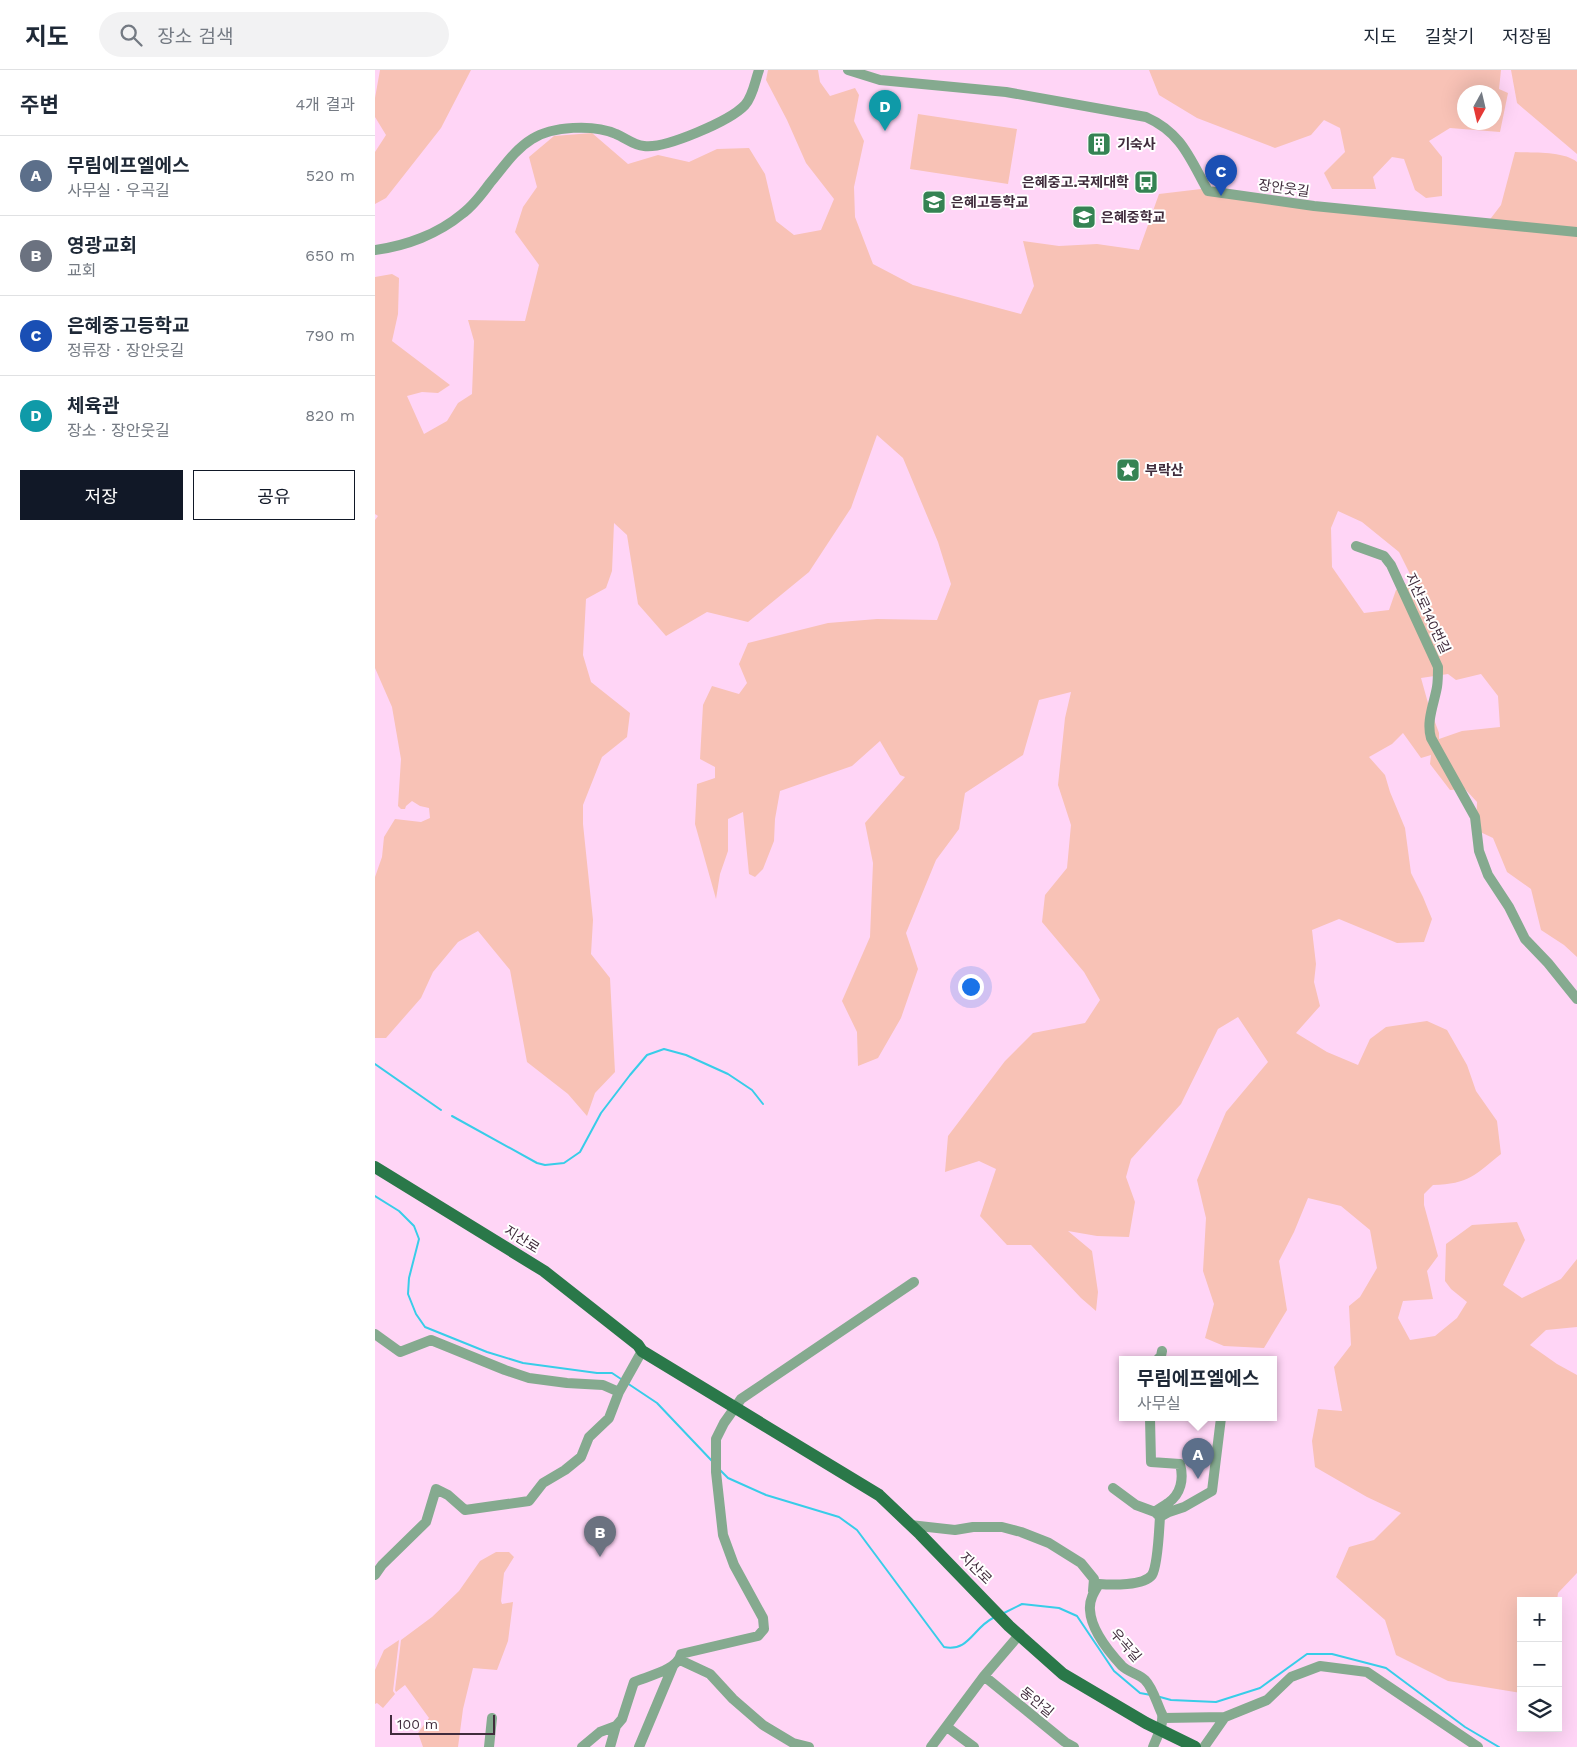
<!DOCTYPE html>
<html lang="ko">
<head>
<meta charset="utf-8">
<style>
	:root { --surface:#fff; --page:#f2f2f3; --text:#1f2937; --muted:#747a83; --line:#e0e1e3; --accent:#111827 }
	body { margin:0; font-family:"Work Sans","Noto Sans KR",sans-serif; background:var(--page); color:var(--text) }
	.controls { position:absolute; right:15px; bottom:15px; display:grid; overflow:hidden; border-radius:0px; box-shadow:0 5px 20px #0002 }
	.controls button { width:45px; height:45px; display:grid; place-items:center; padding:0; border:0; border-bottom:1px solid var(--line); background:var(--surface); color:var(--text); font:25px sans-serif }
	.compass { position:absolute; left:1082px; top:15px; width:45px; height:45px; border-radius:50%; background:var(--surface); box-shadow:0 5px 20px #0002; rotate:188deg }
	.scale { position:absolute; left:15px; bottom:12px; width:105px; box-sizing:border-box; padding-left:5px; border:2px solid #402c3c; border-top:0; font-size:14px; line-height:18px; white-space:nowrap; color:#402c3c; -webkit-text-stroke:4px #fff; paint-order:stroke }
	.you { position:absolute; left:595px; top:916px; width:18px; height:18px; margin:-12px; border:4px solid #fff; border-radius:50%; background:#1a73e8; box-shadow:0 0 0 8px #1a73e833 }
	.badge { display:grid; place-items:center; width:32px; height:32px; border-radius:50%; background:var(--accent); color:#fff; font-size:16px; font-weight:700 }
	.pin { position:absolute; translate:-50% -41px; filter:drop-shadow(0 1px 2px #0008) }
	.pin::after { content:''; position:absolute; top:26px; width:18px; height:15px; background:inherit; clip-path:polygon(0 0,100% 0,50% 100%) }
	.popup { position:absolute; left:744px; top:1286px; width:158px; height:65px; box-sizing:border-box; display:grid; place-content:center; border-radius:0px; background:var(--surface); filter:drop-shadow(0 1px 4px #0005); font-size:16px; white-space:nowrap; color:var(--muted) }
	.popup b { font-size:19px; color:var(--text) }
	.popup::after { content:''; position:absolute; left:50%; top:100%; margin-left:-10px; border:10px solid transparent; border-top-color:var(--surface) }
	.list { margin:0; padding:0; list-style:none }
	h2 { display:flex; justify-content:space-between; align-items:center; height:65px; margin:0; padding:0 20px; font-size:21px }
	h2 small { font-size:16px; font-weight:400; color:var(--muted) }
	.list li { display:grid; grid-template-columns:32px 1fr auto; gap:15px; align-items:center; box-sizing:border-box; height:80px; padding:0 20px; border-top:1px solid var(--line) }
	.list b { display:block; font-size:19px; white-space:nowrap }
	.list p { margin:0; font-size:16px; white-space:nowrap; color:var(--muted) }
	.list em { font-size:16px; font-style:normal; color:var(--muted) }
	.actions { display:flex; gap:10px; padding:15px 20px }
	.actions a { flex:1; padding:11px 0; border:1px solid var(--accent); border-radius:0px; text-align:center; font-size:18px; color:var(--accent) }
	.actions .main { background:var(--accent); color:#fff }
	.icon { flex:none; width:28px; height:28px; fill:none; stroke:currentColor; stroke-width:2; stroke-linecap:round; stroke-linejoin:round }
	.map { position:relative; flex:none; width:1202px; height:1677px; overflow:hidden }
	header { display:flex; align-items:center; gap:30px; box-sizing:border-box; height:70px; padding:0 25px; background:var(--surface); border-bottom:1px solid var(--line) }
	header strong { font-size:24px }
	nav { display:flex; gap:28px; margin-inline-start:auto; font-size:18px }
	.search { width:350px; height:45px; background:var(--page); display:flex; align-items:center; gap:12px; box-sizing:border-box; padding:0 18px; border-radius:28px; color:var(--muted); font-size:19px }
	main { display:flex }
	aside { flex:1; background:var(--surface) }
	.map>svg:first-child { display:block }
	.green { fill:#f8c2b6; fill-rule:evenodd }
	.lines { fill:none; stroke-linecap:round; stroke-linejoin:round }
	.stream { stroke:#38cde8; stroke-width:2 }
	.minor { stroke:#85aa8f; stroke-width:10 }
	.major { stroke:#2a7849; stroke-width:12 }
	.labels { text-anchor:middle; stroke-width:4; stroke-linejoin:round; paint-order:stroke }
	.poi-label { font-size:14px; font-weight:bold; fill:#402c3c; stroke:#fff; text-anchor:start }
	.street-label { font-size:14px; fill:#402c3c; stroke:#fff }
</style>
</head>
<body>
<header>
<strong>지도</strong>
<div class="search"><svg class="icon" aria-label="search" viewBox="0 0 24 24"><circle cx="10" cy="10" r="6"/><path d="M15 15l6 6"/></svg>장소 검색</div>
<nav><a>지도</a><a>길찾기</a><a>저장됨</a></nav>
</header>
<main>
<aside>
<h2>주변<small>4개 결과</small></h2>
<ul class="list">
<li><span class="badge" style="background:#5c6f8a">A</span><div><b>무림에프엘에스</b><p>사무실 · 우곡길</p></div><em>520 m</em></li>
<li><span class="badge" style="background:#6b7280">B</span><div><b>영광교회</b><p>교회</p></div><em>650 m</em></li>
<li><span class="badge" style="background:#1a4fb4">C</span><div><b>은혜중고등학교</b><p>정류장 · 장안웃길</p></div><em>790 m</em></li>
<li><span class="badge" style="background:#0f9aa8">D</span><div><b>체육관</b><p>장소 · 장안웃길</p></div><em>820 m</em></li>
</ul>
<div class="actions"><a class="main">저장</a><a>공유</a></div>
</aside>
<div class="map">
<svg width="1202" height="1677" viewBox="0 0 1202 1677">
	<rect width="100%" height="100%" fill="#ffd5f6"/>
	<path class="green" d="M 5,0 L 96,0 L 66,58 L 11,128 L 0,134 L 0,82 L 11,65 L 0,47 L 0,28 Z
		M 393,0 L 443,0 L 445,12 L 455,26 L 480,18 L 484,25 L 479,51 L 489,71 L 479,117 L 480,147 L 498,194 L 538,215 L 646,244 L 659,216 L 648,171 L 684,176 L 722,174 L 764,180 L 784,124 L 826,119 L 938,135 L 1113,152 L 1126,135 L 1140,82 C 1157,83 1189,81 1202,92 L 1202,887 L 1189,875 L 1166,860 L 1156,819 L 1132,802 L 1118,768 L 1101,760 L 1102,732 L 1090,719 L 1075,720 L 1055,694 L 1056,685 L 1046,688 L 1028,663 L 1017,674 L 994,687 L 1010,705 L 1015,722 L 1030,758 L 1036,803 L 1048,827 L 1057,849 L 1049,872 L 1022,873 L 964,849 L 937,860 L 941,894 L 939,912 L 945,936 L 921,963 L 952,982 L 983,995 L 995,969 L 1011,957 L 1052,951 L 1072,960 L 1092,995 L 1101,1021 L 1122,1051 L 1126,1084 C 1100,1105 1094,1114 1058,1115 L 1049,1124 L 1049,1135 L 1063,1186 L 1052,1201 L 1058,1229 L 1028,1231 L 1023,1248 L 1035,1270 L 1060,1266 L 1082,1248 L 1092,1232 L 1076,1219 L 1070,1211 L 1071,1174 L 1097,1155 L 1142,1152 L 1150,1170 L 1128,1215 L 1147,1228 L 1186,1209 L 1202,1189 L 1202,1257 L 1171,1260 L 1155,1275 L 1182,1294 L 1202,1305 L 1202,1503 L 1183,1523 L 1182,1531 L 1146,1531 L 1146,1623 L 1073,1611 L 1021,1585 L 1010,1550 L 961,1507 L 974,1477 L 999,1470 L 1026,1443 L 992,1427 L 940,1397 L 937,1371 L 943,1339 L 967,1341 L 959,1297 L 976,1275 L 974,1236 L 985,1227 L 1002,1198 L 995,1160 L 966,1136 L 933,1128 L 919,1162 L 904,1191 L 912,1240 L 889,1278 L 849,1276 L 830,1268 L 839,1234 L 828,1201 L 831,1148 L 822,1110 L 851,1042 L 893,992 L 863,947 L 843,959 L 806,1034 L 756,1089 L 751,1107 L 760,1132 L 754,1167 L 722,1166 L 693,1161 L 717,1181 L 723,1222 L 721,1241 L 706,1228 L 656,1175 L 632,1175 L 605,1146 L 621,1099 L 604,1091 L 570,1102 L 573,1066 L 630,991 L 658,963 L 710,953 L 725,930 L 709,902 L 667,852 L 670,825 L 692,798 L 696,755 L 683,715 L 690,648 L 696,622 L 664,630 L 648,685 L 590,723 L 584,759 L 561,790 L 531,863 L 543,899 L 526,948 L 503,988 L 483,996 L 482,962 L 467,931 L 495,867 L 498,793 L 490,753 L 530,707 L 525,705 L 505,671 L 477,696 L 405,721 L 400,749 L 399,771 L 388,799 L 380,807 L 374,804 L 368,742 L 353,749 L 353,781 L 345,804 L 341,829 L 320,754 L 322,714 L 340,708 L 340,697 L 325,689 L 328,635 L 337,616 L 364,624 L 372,613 L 364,594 L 373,573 L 453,553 L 502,549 L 562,550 L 576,514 L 563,472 L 528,388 L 502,365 L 476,438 L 434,502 L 373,552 L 332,542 L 291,566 L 263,534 L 252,465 L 239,453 L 237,501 L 231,518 L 211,529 L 208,585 L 216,612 L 255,643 L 252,667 L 227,687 L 208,735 L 208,754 L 218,850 L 216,884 L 235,908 L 240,1002 L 220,1023 L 212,1046 L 193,1024 L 152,992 L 135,900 L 103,861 L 83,872 L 58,902 L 46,928 L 11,968 L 0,968 L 0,807 L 7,787 L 9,767 L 20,749 L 46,752 L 55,748 L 54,738 L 45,736 L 37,731 L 31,736 L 30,739 L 26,739 L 23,736 L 26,689 L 17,637 L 0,598 L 0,450 L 3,446 L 0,444 L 0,207 L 17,204 L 24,208 L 23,244 L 17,271 L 75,315 L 63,323 L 47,322 L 32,326 L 49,364 L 72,351 L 83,333 L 97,324 L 99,271 L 93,250 L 150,251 L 164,195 L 140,162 L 148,137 L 162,117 L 154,87 L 179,66 L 217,63 L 253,94 L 283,85 L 314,92 L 342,79 L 374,78 L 390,104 L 401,151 L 419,165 L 446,160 L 459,129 L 431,93 L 412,50 L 391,10 ZM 963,441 L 987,452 L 1024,482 L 1038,510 L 1021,520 L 1014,540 L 989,543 L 957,497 L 956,458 ZM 1073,604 L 1081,610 L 1106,604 L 1123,626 L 1125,657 L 1087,661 L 1064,669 L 1064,663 L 1053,633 L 1046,608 Z
		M 774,0 L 1126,0 L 1124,19 L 1133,23 L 1125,62 L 1075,58 L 1054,71 L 1067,87 L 1067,126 L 1051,128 L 1040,120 L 1029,89 L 1017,87 L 998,107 L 1001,119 L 957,119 L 949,103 L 970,82 L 965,58 L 949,50 L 936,65 L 900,78 L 822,48 L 784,25 ZM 1090,22 L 1120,22 L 1120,52 L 1090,52 Z
		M 1136,0 L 1202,0 L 1202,84 L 1142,33 Z
		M 543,44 L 642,59 L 633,114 L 535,99 Z
		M 121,1482 L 134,1482 L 139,1487 L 129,1503 L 126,1531 L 127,1534 L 138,1532 L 133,1571 L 122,1600 L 98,1598 L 88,1639 L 83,1677 L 48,1677 L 43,1663 L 54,1648 L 30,1615 L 21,1622 L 20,1620 L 26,1570 L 57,1547 L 84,1521 L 105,1491 Z
		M 24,1570 L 18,1621 L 20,1624 L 8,1638 L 2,1633 L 0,1634 L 0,1600 L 9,1580 Z"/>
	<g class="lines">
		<path class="stream" d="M 0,994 L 66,1040
			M 77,1046 L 162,1093 L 170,1095 L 189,1093 L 205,1082 L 226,1043 L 255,1005 L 272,985 L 289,979 L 311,985 L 353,1004 L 377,1020 L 388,1034
			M 0,1126 L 24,1141 L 39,1156 L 44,1169 L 34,1208 L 33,1224 L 41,1244 L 50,1257 L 112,1282 L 148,1293 L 222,1303 L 237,1303 L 246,1309
			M 252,1313 L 282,1333 L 337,1391
			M 345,1400 L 353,1408 L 391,1425 L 464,1447 L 482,1460 L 569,1577 C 594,1582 598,1558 618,1548
			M 629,1543 L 647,1534 L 684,1538 L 702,1546 L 739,1601 L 765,1623 L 776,1625
			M 785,1627 L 796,1630 L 841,1632 L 885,1618 L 932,1584 L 957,1584 L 1011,1598 L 1090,1657 L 1124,1677"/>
		<path class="minor" d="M 473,0 L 505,10 L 631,22 L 771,47 C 807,63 815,89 833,121 L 939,136 L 1202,162
			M 0,180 C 31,176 63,164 87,144 C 98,136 107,124 115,113 C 128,98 139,80 157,69 C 177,56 219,54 241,64 C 251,68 258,75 269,76 C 290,79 355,51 370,35 C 378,26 380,11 384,0
			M 981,476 L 1009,486 L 1016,495 L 1063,597 C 1063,604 1063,611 1062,617 C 1059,634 1051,651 1056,668 L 1100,747 L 1104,781 L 1113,805 L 1134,837 L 1150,869 L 1173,893 L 1202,929
			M 0,1264 L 25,1282 L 56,1270 L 130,1300 L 154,1308 L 192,1313 L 228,1315 L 244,1322 L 267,1281
			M 782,1290 L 786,1286 L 787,1281
			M 775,1348 L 776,1392 L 805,1394 C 809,1409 806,1424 793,1433 C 788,1437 784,1438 780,1442 L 785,1447
			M 738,1418 L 761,1435 L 780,1442
			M 535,1455 L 580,1460 L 598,1457 L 627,1457 L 646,1462 L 674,1473 L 706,1493 L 719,1509 L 718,1521
			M 0,1505 L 7,1495 L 51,1452 L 61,1419 L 73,1425 L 90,1440 L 154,1431 L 168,1413 L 190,1400 L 206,1387 L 214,1367 L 234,1348 L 244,1322
			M 305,1590 L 335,1604 L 358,1629 L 388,1655 L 418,1673 L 434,1677
			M 609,1606 L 690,1672 L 699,1677
			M 788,1648 L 850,1647 L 892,1630 L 916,1607 L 945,1596 L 992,1602 L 1103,1677
			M 572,1657 L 599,1677
			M 114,1677 L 117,1648
			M 207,1677 L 225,1662 L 241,1656 L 247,1649 L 259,1612 C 273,1606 303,1600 306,1584 L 383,1566 L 389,1559 L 388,1548 L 359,1495 L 348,1465 L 341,1402 L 341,1369 L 349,1353 L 366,1329 L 539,1212
			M 235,1677 L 241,1656
			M 264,1677 L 298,1596
			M 556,1677 L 609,1606 L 645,1564
			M 778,1677 C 782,1667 789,1655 787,1644 C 782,1634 778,1618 770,1610 C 764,1604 753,1602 747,1596 C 734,1582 716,1560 715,1540 C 714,1530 719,1522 724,1514 C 736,1515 769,1516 777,1505 C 783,1495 784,1460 785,1447 L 794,1442 L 809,1437 L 837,1421 L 846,1348
			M 829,1677 L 850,1647"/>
		<path class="major" d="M 0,1097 L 169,1201 L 263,1275 L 267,1281 L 504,1425 L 545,1464 L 634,1556 L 688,1604 L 771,1653 L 820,1677"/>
	</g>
	<defs>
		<g id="building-square" transform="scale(1.25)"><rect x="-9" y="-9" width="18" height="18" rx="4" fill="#358353" stroke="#fff"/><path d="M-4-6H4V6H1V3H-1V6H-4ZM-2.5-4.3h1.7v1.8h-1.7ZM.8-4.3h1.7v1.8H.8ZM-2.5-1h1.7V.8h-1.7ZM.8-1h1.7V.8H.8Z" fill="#fff"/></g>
		<g id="bus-square" transform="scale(1.25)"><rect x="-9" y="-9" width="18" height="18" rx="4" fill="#358353" stroke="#fff"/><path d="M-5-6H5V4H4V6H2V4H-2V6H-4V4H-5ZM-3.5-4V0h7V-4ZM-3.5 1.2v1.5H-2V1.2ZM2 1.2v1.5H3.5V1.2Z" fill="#fff"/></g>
		<g id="school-square" transform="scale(1.25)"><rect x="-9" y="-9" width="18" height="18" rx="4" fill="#358353" stroke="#fff"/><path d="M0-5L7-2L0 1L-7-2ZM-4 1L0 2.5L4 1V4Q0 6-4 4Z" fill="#fff"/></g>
		<g id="sight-square" transform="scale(1.25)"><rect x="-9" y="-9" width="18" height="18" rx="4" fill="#358353" stroke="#fff"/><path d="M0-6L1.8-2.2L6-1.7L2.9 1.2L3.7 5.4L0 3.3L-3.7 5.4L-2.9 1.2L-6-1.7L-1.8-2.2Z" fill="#fff"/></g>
	</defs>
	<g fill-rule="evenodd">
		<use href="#building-square" x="724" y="74"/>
		<use href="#bus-square" x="771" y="112"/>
		<use href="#school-square" x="559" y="132"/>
		<use href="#school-square" x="709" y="147"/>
		<use href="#sight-square" x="753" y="400"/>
	</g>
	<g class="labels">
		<g class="poi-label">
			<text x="742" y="79">기숙사</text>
			<text x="754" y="117" text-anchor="end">은혜중고.국제대학</text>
			<text x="576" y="137">은혜고등학교</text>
			<text x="726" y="152">은혜중학교</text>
			<text x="770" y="405">부락산</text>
		</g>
		<g class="street-label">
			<text transform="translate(909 118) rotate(8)" y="5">장안웃길</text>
			<text transform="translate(1053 543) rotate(65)" y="5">지산로140번길</text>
			<text transform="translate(147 1169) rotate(32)" y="5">지산로</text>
			<text transform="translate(601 1498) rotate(45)" y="5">지산로</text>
			<text transform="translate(751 1575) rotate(49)" y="5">우곡길</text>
			<text transform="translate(662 1632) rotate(39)" y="5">동안길</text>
		</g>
	</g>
</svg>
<div class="controls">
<button>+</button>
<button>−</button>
<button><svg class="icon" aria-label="layers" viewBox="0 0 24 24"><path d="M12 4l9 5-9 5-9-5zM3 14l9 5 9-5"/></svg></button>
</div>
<svg class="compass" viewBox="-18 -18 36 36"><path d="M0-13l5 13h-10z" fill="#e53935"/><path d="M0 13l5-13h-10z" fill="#747a83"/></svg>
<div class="scale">100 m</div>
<div class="you"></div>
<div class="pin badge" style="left:823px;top:1409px;background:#5c6f8a">A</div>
<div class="popup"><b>무림에프엘에스</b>사무실</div>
<div class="pin badge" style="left:225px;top:1487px;background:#6b7280">B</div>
<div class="pin badge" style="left:846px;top:126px;background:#1a4fb4">C</div>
<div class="pin badge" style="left:510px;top:61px;background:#0f9aa8">D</div>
</div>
</main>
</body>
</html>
